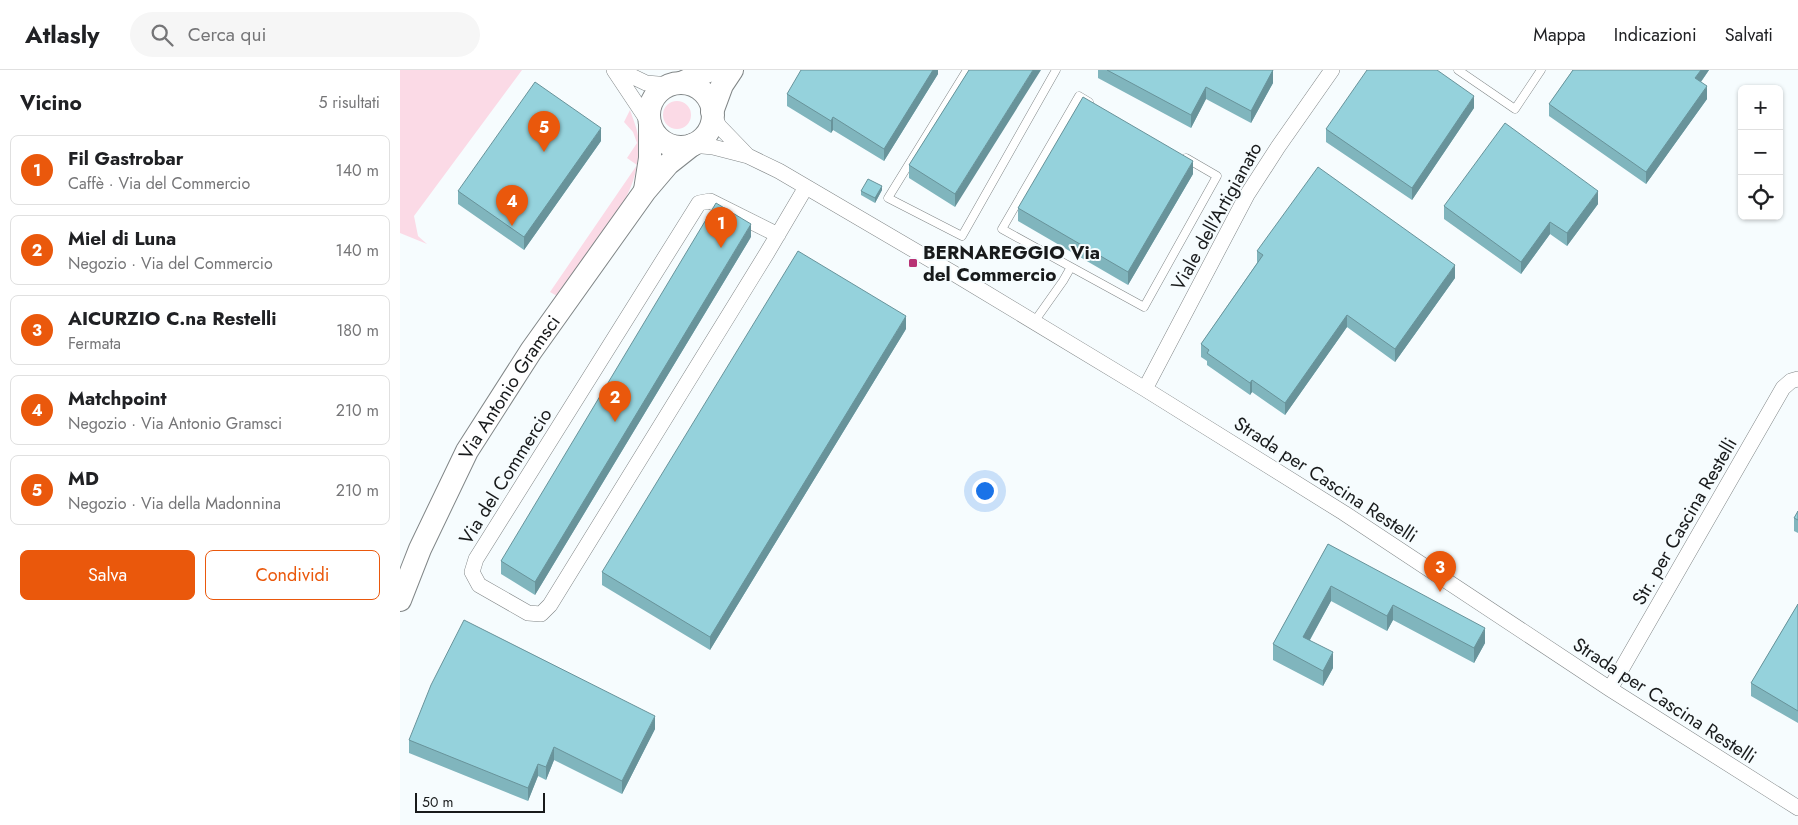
<!DOCTYPE html>
<html lang="it">
<head>
<meta charset="utf-8">
<style>
	:root { --surface:#fff; --page:#f6f6f6; --text:#202124; --muted:#757577; --line:#e0e0e0; --accent:#ea580c }
	body { margin:0; font-family:Jost,sans-serif; background:var(--page); color:var(--text) }
	.controls { position:absolute; right:15px; top:15px; display:grid; overflow:hidden; border-radius:8px; box-shadow:0 1px 4px #0004 }
	.controls button { width:45px; height:45px; display:grid; place-items:center; padding:0; border:0; border-bottom:1px solid var(--line); background:var(--surface); color:var(--text); font:25px sans-serif }
	.scale { position:absolute; left:15px; bottom:12px; width:130px; box-sizing:border-box; padding-left:5px; border:2px solid #181a1b; border-top:0; font-size:14px; line-height:18px; white-space:nowrap; color:#181a1b; -webkit-text-stroke:4px #f6fcfe; paint-order:stroke }
	.you { position:absolute; left:584px; top:420px; width:18px; height:18px; margin:-12px; border:4px solid #fff; border-radius:50%; background:#1a73e8; box-shadow:0 0 0 8px #1a73e833 }
	.badge { display:grid; place-items:center; width:32px; height:32px; border-radius:50%; background:var(--accent); color:#fff; font-size:16px; font-weight:700 }
	.pin { position:absolute; translate:-50% -41px; filter:drop-shadow(0 1px 2px #0008) }
	.pin::after { content:''; position:absolute; top:26px; width:18px; height:15px; background:inherit; clip-path:polygon(0 0,100% 0,50% 100%) }
	.list { margin:0; padding:0; list-style:none }
	h2 { display:flex; justify-content:space-between; align-items:center; height:65px; margin:0; padding:0 20px; font-size:21px }
	h2 small { font-size:16px; font-weight:400; color:var(--muted) }
	.list li { display:grid; grid-template-columns:32px 1fr auto; gap:15px; align-items:center; box-sizing:border-box; height:70px; margin:0 10px 10px; padding:0 10px; border:1px solid var(--line); border-radius:8px }
	.list b { display:block; font-size:19px; white-space:nowrap }
	.list p { margin:0; font-size:16px; white-space:nowrap; color:var(--muted) }
	.list em { font-size:16px; font-style:normal; color:var(--muted) }
	.actions { display:flex; gap:10px; padding:15px 20px }
	.actions a { flex:1; padding:11px 0; border:1px solid var(--accent); border-radius:8px; text-align:center; font-size:18px; color:var(--accent) }
	.actions .main { background:var(--accent); color:#fff }
	.icon { flex:none; width:28px; height:28px; fill:none; stroke:currentColor; stroke-width:2; stroke-linecap:round; stroke-linejoin:round }
	.map { position:relative; flex:none; width:1398px; height:755px; overflow:hidden }
	header { display:flex; align-items:center; gap:30px; box-sizing:border-box; height:70px; padding:0 25px; background:var(--surface); border-bottom:1px solid var(--line) }
	header strong { font-size:24px }
	nav { display:flex; gap:28px; margin-inline-start:auto; font-size:18px }
	.search { width:350px; height:45px; background:var(--page); display:flex; align-items:center; gap:12px; box-sizing:border-box; padding:0 18px; border-radius:28px; color:var(--muted); font-size:19px }
	main { display:flex }
	aside { flex:1; background:var(--surface) }
	.map>svg:first-child { display:block }
	.green { fill:#fbdae6 }
	.lines { fill:none; stroke-linecap:round; stroke-linejoin:round }
	.lane-casing { stroke:#818687; stroke-width:9 }
	.street-casing { stroke:#818687; stroke-width:16 }
	.secondary-casing { stroke:#818687; stroke-width:24 }
	.lane { stroke:#fff; stroke-width:8 }
	.street { stroke:#fff; stroke-width:15 }
	.secondary { stroke:#fff; stroke-width:22 }
	.wall { fill:#80b5bd }
	.shaded-wall { fill:#68939a }
	.building { fill:#95d2dc; stroke:#68939a }
	.poi-dot { fill:#b83375; stroke:#f6fcfe; stroke-width:2 }
	.labels { text-anchor:middle; stroke-width:4; stroke-linejoin:round; paint-order:stroke }
	.street-label { font-size:19px; fill:#181a1b; stroke:#f6fcfe }
	.poi-label { font-size:19px; font-weight:bold; fill:#181a1b; stroke:#f6fcfe; text-anchor:start }
</style>
</head>
<body>
<header>
<strong>Atlasly</strong>
<div class="search"><svg class="icon" aria-label="search" viewBox="0 0 24 24"><circle cx="10" cy="10" r="6"/><path d="M15 15l6 6"/></svg>Cerca qui</div>
<nav><a>Mappa</a><a>Indicazioni</a><a>Salvati</a></nav>
</header>
<main>
<aside>
<h2>Vicino<small>5 risultati</small></h2>
<ul class="list">
<li><span class="badge">1</span><div><b>Fil Gastrobar</b><p>Caffè · Via del Commercio</p></div><em>140 m</em></li>
<li><span class="badge">2</span><div><b>Miel di Luna</b><p>Negozio · Via del Commercio</p></div><em>140 m</em></li>
<li><span class="badge">3</span><div><b>AICURZIO C.na Restelli</b><p>Fermata</p></div><em>180 m</em></li>
<li><span class="badge">4</span><div><b>Matchpoint</b><p>Negozio · Via Antonio Gramsci</p></div><em>210 m</em></li>
<li><span class="badge">5</span><div><b>MD</b><p>Negozio · Via della Madonnina</p></div><em>210 m</em></li>
</ul>
<div class="actions"><a class="main">Salva</a><a>Condividi</a></div>
</aside>
<div class="map">
<svg width="1398" height="755" viewBox="0 0 1398 755">
	<rect width="100%" height="100%" fill="#f6fcfe"/>
	<path class="green" d="M 0,0 L 122,0 L 14,146 L 18,166 L 27,174 L 0,163 Z
		M263 45a14 14 0 1 1 28 0a14 14 0 1 1-28 0Z
		M 230,40 C 233,49 237,58 238,66 C 242,112 221,139 195,173 C 183,191 170,208 157,226 L 150,222 L 237,95 L 227,88 L 237,73 L 233,62 L 224,52 Z"/>
	<g class="lines">
		<g class="lane-casing">
			<path id="lane" d="M 567,0 L 488,128 L 562,166 L 656,0
				M 1058,0 L 1115,39 L 1141,0
				M 671,197 L 744,237 L 817,106 L 786,88
				M 634,252 L 663,211 L 671,197 L 602,159 L 679,26 L 689,32"/>
		</g>
		<g class="street-casing">
			<path id="street" d="M 214,0 L 250,54
				M 219,0 L 246,13 L 270,15
				M 312,42 L 319,56 L 347,85
				M 292,75 L 313,77 L 348,86 L 379,101 L 553,203 L 745,319 L 944,443 L 1210,619 L 1398,738
				M 378,165 L 310,131 L 299,133 L 76,489 L 72,502 L 79,515 L 128,543 L 141,544 L 150,535 L 367,183 L 406,117
				M 745,319 L 847,125 L 878,77 L 932,0
				M 1210,619 L 1383,318 L 1391,311 L 1398,309"/>
		</g>
		<g class="secondary-casing">
			<g id="secondary">
				<path d="M 281,13 L 311,0"/>
				<circle cx="281" cy="45" r="32"/>
				<path d="M 312,42 L 322,15 L 332,0"/>
				<path d="M 245,120 L 250,88 L 250,54"/>
				<path id="s1" d="M 0,530 L 20,479 L 67,381 L 131,281 L 245,121 L 268,94 L 292,75"/>
			</g>
		</g>
		<use href="#lane" class="lane"/>
		<use href="#street" class="street"/>
		<use href="#secondary" class="secondary"/>
	</g>
	<path class="wall" d="M 538,0 L 538,4 L 484,91 L 433,60 L 431,63 L 387,36 L 387,24 Z
		M 569,0 L 555,137 L 509,108 L 509,95 Z
		M 698,0 L 873,0 L 873,13 L 851,53 L 806,29 L 791,58 L 698,8 Z
		M 1173,0 L 1309,0 L 1301,12 L 1307,29 L 1246,114 L 1149,46 L 1149,34 Z
		M 1074,38 L 1012,130 L 926,72 L 926,59 Z
		M 201,71 L 124,180 L 58,134 L 58,121 Z
		M 793,104 L 728,215 L 618,151 L 618,138 Z
		M 482,120 L 475,133 L 461,125 L 461,121 Z
		M 1198,134 L 1167,176 L 1150,164 L 1121,204 L 1044,149 L 1044,136 Z
		M 351,167 L 135,525 L 101,504 L 101,491 Z
		M 857,181 L 1055,208 L 995,292 L 947,257 L 885,345 L 852,322 L 850,325 L 807,295 L 807,291 L 801,287 L 801,274 L 857,193 Z
		M 506,259 L 310,580 L 202,515 L 202,502 Z
		M 1398,441 L 1398,463 L 1394,461 L 1394,448 Z
		M 928,474 L 1085,573 L 1074,593 L 993,550 L 987,561 L 931,531 L 910,570 L 933,598 L 923,616 L 873,590 L 873,574 Z
		M 1398,534 L 1398,653 L 1351,626 L 1351,613 Z
		M 255,659 L 222,724 L 154,690 L 146,710 L 138,706 L 128,731 L 9,683 L 9,670 Z"/>
	<path class="shaded-wall" d="M 533,0 L 538,0 L 538,4 L 484,91 L 484,79 Z
		M 633,0 L 641,0 L 555,137 L 555,124 Z
		M 873,0 L 873,13 L 851,53 L 851,41 Z
		M 1301,0 L 1309,0 L 1295,20 L 1295,8 Z
		M 1307,16 L 1307,29 L 1246,114 L 1246,102 Z
		M 806,17 L 806,29 L 791,58 L 791,45 Z
		M 1074,26 L 1074,38 L 1012,130 L 1012,118 Z
		M 433,47 L 433,60 L 431,63 L 431,51 Z
		M 201,58 L 201,71 L 124,180 L 124,167 Z
		M 793,91 L 793,104 L 728,215 L 728,202 Z
		M 482,116 L 482,120 L 475,133 L 475,128 Z
		M 1198,121 L 1198,134 L 1167,176 L 1167,163 Z
		M 1150,152 L 1150,164 L 1121,204 L 1121,192 Z
		M 351,154 L 351,167 L 135,525 L 135,512 Z
		M 1055,195 L 1055,208 L 995,292 L 995,279 Z
		M 947,245 L 947,257 L 885,345 L 885,333 Z
		M 506,246 L 506,259 L 310,580 L 310,567 Z
		M 852,310 L 852,322 L 850,325 L 850,313 Z
		M 931,516 L 931,531 L 903,582 L 903,567 Z
		M 993,535 L 993,550 L 987,561 L 987,546 Z
		M 1085,558 L 1085,573 L 1074,593 L 1074,578 Z
		M 933,582 L 933,598 L 923,616 L 923,601 Z
		M 255,646 L 255,659 L 222,724 L 222,711 Z
		M 154,677 L 154,690 L 146,710 L 146,697 Z
		M 138,694 L 138,706 L 128,731 L 128,718 Z"/>
	<path class="building" d="M 401,0 L 533,0 L 484,79 L 433,47 L 431,51 L 387,24 Z
		M 569,0 L 633,0 L 555,124 L 509,95 Z
		M 707,0 L 873,0 L 851,41 L 806,17 L 791,45 Z
		M 967,0 L 1037,0 L 1074,26 L 1012,118 L 926,59 Z
		M 1173,0 L 1301,0 L 1295,8 L 1307,16 L 1246,102 L 1149,34 Z
		M 135,12 L 201,58 L 124,167 L 58,121 Z
		M 683,27 L 793,91 L 728,202 L 618,138 Z
		M 1105,53 L 1198,121 L 1167,163 L 1150,152 L 1121,192 L 1044,136 Z
		M 918,97 L 1055,195 L 995,279 L 947,245 L 885,333 L 852,310 L 850,313 L 807,283 L 809,280 L 801,274 L 863,185 L 857,181 Z
		M 468,109 L 482,116 L 475,128 L 461,121 Z
		M 316,133 L 351,154 L 135,512 L 101,491 Z
		M 398,181 L 506,246 L 310,567 L 202,502 Z
		M 1398,441 L 1398,450 L 1394,448 Z
		M 928,474 L 1085,558 L 1074,578 L 993,535 L 987,546 L 931,516 L 903,567 L 933,582 L 923,601 L 873,574 Z
		M 1398,534 L 1398,641 L 1351,613 Z
		M 64,550 L 255,646 L 222,711 L 154,677 L 146,697 L 138,694 L 128,718 L 9,670 L 31,615 Z"/>
	<rect class="poi-dot" x="508" y="188" width="10" height="10" rx="2.5"/>
	<g class="labels">
		<g class="street-label">
			<text transform="translate(816 146) rotate(-61)" y="7">Viale dell'Artigianato</text>
			<text dy="7" stroke="none"><textPath href="#s1" startOffset="240">Via Antonio Gramsci</textPath></text>
			<text transform="translate(105 406) rotate(-58)" y="7">Via del Commercio</text>
			<text transform="translate(926 409) rotate(33)" y="7">Strada per Cascina Restelli</text>
			<text transform="translate(1284 451) rotate(-60)" y="7">Str. per Cascina Restelli</text>
			<text transform="translate(1265 630) rotate(33)" y="7">Strada per Cascina Restelli</text>
		</g>
		<g class="poi-label">
			<text x="523" y="189">BERNAREGGIO Via<tspan x="523" dy="22">del Commercio</tspan></text>
		</g>
	</g>
</svg>
<div class="controls">
<button>+</button>
<button>−</button>
<button><svg class="icon" aria-label="locate" viewBox="0 0 24 24"><circle cx="12" cy="12" r="6"/><path d="M12 2v4M12 18v4M2 12h4M18 12h4"/></svg></button>
</div>
<div class="scale">50 m</div>
<div class="you"></div>
<div class="pin badge" style="left:321px;top:178px">1</div>
<div class="pin badge" style="left:215px;top:352px">2</div>
<div class="pin badge" style="left:1040px;top:522px">3</div>
<div class="pin badge" style="left:112px;top:156px">4</div>
<div class="pin badge" style="left:144px;top:82px">5</div>
</div>
</main>
</body>
</html>
